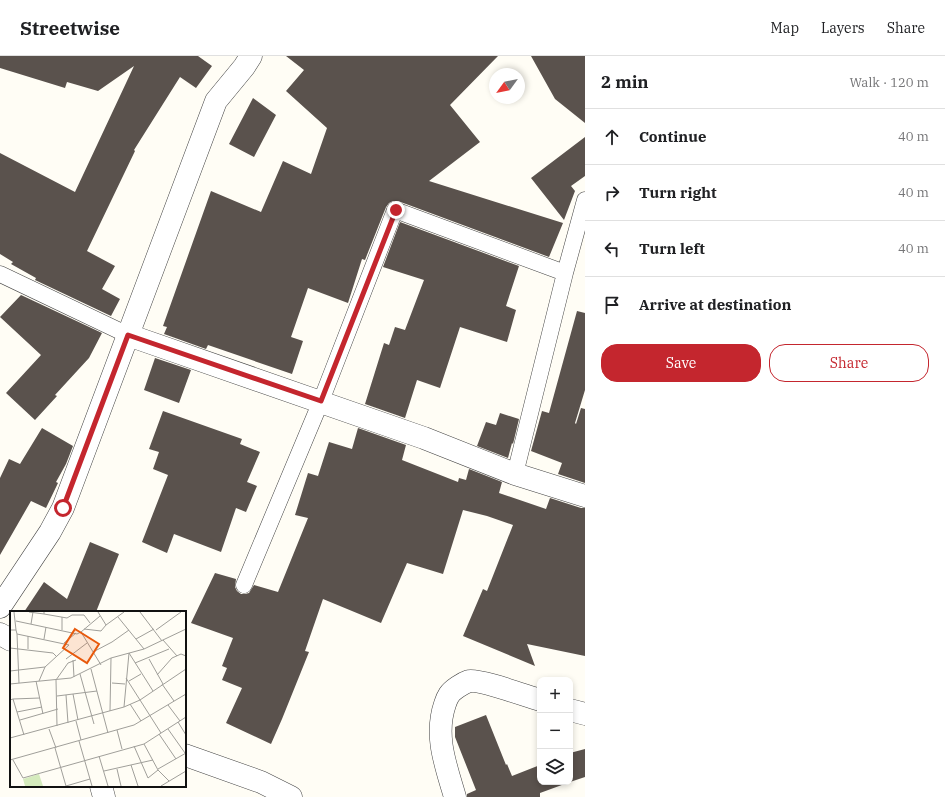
<!DOCTYPE html>
<html lang="en">
<head>
<meta charset="utf-8">
<style>
	:root { --surface:#fff; --page:#f6f6f6; --text:#202124; --muted:#757577; --line:#e0e0e0; --accent:#c4262e }
	body { margin:0; font-family:"IBM Plex Serif",serif; background:var(--page); color:var(--text) }
	.controls { position:absolute; right:12px; bottom:12px; display:grid; overflow:hidden; border-radius:8px; box-shadow:0 2px 6px #0003 }
	.controls button { width:36px; height:36px; display:grid; place-items:center; padding:0; border:0; border-bottom:1px solid var(--line); background:var(--surface); color:var(--text); font:20px sans-serif }
	.compass { position:absolute; left:489px; top:12px; width:36px; height:36px; border-radius:50%; background:var(--surface); box-shadow:0 2px 6px #0003; rotate:237deg }
	.stop { position:absolute; width:12px; height:12px; margin:-9px; border:3px solid #c4262e; border-radius:50%; background:#fff }
	.stop.end { background:#c4262e; border-color:#fff; box-shadow:0 1px 4px #0008 }
	.list { margin:0; padding:0; list-style:none }
	h2 { display:flex; justify-content:space-between; align-items:center; height:52px; margin:0; padding:0 16px; font-size:17px }
	h2 small { font-size:13px; font-weight:400; color:var(--muted) }
	.list li { display:grid; grid-template-columns:26px 1fr auto; gap:12px; align-items:center; box-sizing:border-box; height:56px; padding:0 16px; border-top:1px solid var(--line) }
	.list b { display:block; font-size:15px; white-space:nowrap }
	.list em { font-size:13px; font-style:normal; color:var(--muted) }
	.actions { display:flex; gap:8px; padding:12px 16px }
	.actions a { flex:1; padding:9px 0; border:1px solid var(--accent); border-radius:16px; text-align:center; font-size:14px; color:var(--accent) }
	.actions .main { background:var(--accent); color:#fff }
	.icon { flex:none; width:22px; height:22px; fill:none; stroke:currentColor; stroke-width:2; stroke-linecap:round; stroke-linejoin:round }
	.map { position:relative; flex:none; width:585px; height:741px; overflow:hidden }
	header { display:flex; align-items:center; gap:24px; box-sizing:border-box; height:56px; padding:0 20px; background:var(--surface); border-bottom:1px solid var(--line) }
	header strong { font-size:19px }
	nav { display:flex; gap:22px; margin-inline-start:auto; font-size:14px }
	main { display:flex }
	aside { flex:1; background:var(--surface) }
	.map>svg:first-child { display:block }
	.building { fill:#5a524d }
	.lines { fill:none; stroke-linecap:round; stroke-linejoin:round }
	.service-casing { stroke:#444; stroke-width:17 }
	.minor-casing { stroke:#444; stroke-width:23 }
	.service { stroke:#fff; stroke-width:16 }
	.minor { stroke:#fff; stroke-width:22 }
	.route { stroke:#c4262e; stroke-width:5 }
	.inset-road { fill:none; stroke:#a09f9a; stroke-width:1 }
	.view { fill:#e8590c; fill-opacity:0.15; stroke:#e8590c; stroke-width:2 }
	.inset-edge { fill:none; stroke:#111; stroke-width:2 }
</style>
</head>
<body>
<header>
<strong>Streetwise</strong>
<nav><a>Map</a><a>Layers</a><a>Share</a></nav>
</header>
<main>
<div class="map">
<svg width="585" height="741" viewBox="0 0 585 741">
	<rect width="100%" height="100%" fill="#fffdf5"/>
	<path class="building" d="M 0,0 L 198,0 L 212,10 L 196,32 L 180,21 L 134,94 L 135,95 L 87,195 L 115,210 L 102,233 L 120,243 L 111,260 L 35,224 L 36,222 L 11,208 L 13,206 L 0,198 L 0,97 L 75,136 L 134,10 L 98,35 L 67,26 L 65,32 L 0,12 Z
		M 286,0 L 498,0 L 450,49 L 480,86 L 429,125 L 563,167 L 549,201 L 398,145 L 393,145 L 389,147 L 386,151 L 365,204 L 362,203 L 348,247 L 308,232 L 291,281 L 303,285 L 292,318 L 208,289 L 206,293 L 164,278 L 167,271 L 163,270 L 211,135 L 261,156 L 283,105 L 311,118 L 327,72 L 286,35 L 304,14 Z
		M 531,0 L 585,0 L 585,67 L 555,43 Z
		M 253,42 L 276,59 L 254,101 L 229,88 Z
		M 585,81 L 585,120 L 571,130 L 575,135 L 564,164 L 531,122 Z
		M 400,166 L 519,210 L 506,250 L 516,254 L 507,286 L 460,271 L 440,332 L 417,324 L 405,362 L 365,348 L 384,287 L 389,289 L 395,271 L 405,274 L 424,224 L 383,211 Z
		M 21,239 L 102,277 L 89,302 L 55,339 L 57,340 L 35,364 L 6,337 L 41,299 L 0,261 Z
		M 577,255 L 585,257 L 585,334 L 575,367 L 576,368 L 581,352 L 585,353 L 585,427 L 558,418 L 562,407 L 531,395 L 542,355 L 549,357 Z
		M 155,302 L 191,314 L 179,347 L 144,334 Z
		M 163,355 L 242,383 L 240,388 L 260,396 L 247,426 L 257,430 L 246,456 L 236,452 L 221,496 L 174,478 L 167,497 L 142,486 L 168,419 L 153,413 L 159,396 L 149,393 Z
		M 500,357 L 519,363 L 513,388 L 512,387 L 508,402 L 477,390 L 486,366 L 496,369 Z
		M 42,372 L 73,390 L 66,408 L 56,426 L 58,427 L 46,452 L 31,445 L 0,499 L 0,422 L 9,403 L 20,408 Z
		M 358,372 L 406,389 L 402,404 L 458,426 L 459,422 L 466,424 L 469,413 L 502,426 L 499,437 L 546,453 L 550,442 L 581,452 L 585,452 L 585,600 L 527,588 L 535,610 L 463,580 L 483,533 L 487,535 L 513,469 L 487,460 L 463,454 L 443,518 L 407,507 L 381,567 L 323,543 L 305,595 L 309,596 L 282,663 L 271,688 L 226,667 L 242,632 L 222,624 L 227,612 L 222,610 L 233,582 L 191,567 L 215,517 L 236,523 L 235,531 L 237,535 L 241,538 L 245,538 L 249,537 L 254,529 L 278,536 L 308,462 L 295,459 L 308,417 L 318,420 L 329,386 L 352,393 Z
		M 90,486 L 119,498 L 96,556 L 24,556 L 44,526 L 67,543 Z
		M 486,659 L 506,709 L 507,708 L 512,720 L 540,709 L 540,726 L 570,726 L 540,737 L 540,741 L 467,741 L 467,738 L 476,734 L 455,681 L 455,671 Z
		M 585,693 L 585,721 L 570,726 L 570,697 Z"/>
	<g class="lines">
		<g class="service-casing">
			<path id="service" d="M 0,218 L 128,279
				M 515,418 L 565,217 L 585,144
				M 244,529 L 321,345 L 395,154 L 565,217"/>
		</g>
		<g class="minor-casing">
			<path id="minor" d="M 128,279 L 424,382 L 515,418 L 585,440
				M 0,551 L 50,476 L 63,452 L 216,45 L 244,11 L 251,0
				M 0,578 L 11,584
				M 570,654 L 585,658
				M 185,699 L 261,726 L 291,741
				M 101,730 L 104,741
				M 455,741 C 446,710 434,680 445,648 C 446,645 447,642 449,639 C 452,634 463,627 469,625 C 480,623 526,640 540,644"/>
		</g>
		<use href="#service" class="service"/>
		<use href="#minor" class="minor"/>
	</g>
	<g class="lines">
		<path class="route" d="M 63,452 L 128,279 L 321,345 L 396,154"/>
	</g>
	<g transform="translate(10 555)">
		<rect width="176" height="176" fill="#fffdf5"/>
		<path d="M 29,163 L 33,175 L 15,175 L 13,168 Z" fill="#d5ebbd"/>
		<path class="inset-road" d="M 4,1 L 6,19M 19,1 L 34,3M 34,1 L 34,3 L 57,7 L 62,4 L 74,4 L 80,12M 88,1 L 96,14 L 114,1M 130,1 L 152,30M 52,6 L 52,19M 108,6 L 134,38M 6,10 L 67,23 L 71,21 L 91,54M 21,13 L 23,1M 74,18 L 91,20 L 96,14M 0,19 L 6,19 L 7,23 L 59,34 L 35,56 L 29,70M 146,19 L 171,1M 71,21 L 90,5M 7,23 L 9,72M 18,25 L 18,38M 34,28 L 36,16M 126,28 L 144,18M 153,29 L 167,45M 54,32 L 66,22M 0,37 L 43,42 L 47,46M 83,41 L 102,31 L 119,19M 119,42 L 143,80M 56,48 L 77,32M 139,48 L 153,73M 63,49 L 64,66M 125,52 L 159,38M 81,58 L 98,122M 0,60 L 35,56M 70,63 L 84,113M 147,64 L 162,47 L 171,43 L 176,45M 116,67 L 151,122M 26,70 L 33,103M 119,70 L 131,63M 102,72 L 115,73M 0,73 L 61,67 L 101,47 L 134,38 L 176,18M 152,73 L 164,90M 63,83 L 87,80M 56,84 L 58,112M 47,85 L 63,83 L 68,109M 3,88 L 30,87M 0,89 L 3,88 L 14,124M 120,93 L 131,110M 158,94 L 170,110M 114,96 L 119,42M 100,100 L 101,47M 7,101 L 32,96M 10,109 L 48,98M 66,110 L 71,129M 168,111 L 176,124M 47,115 L 46,69 L 58,52 L 66,49M 39,118 L 46,137M 158,118 L 175,142M 107,119 L 112,138M 149,123 L 166,148M 0,127 L 114,96 L 130,89 L 176,58M 69,130 L 82,175M 134,133 L 148,159 L 159,170M 124,135 L 138,167 L 148,159M 45,137 L 56,175M 89,145 L 98,175M 0,149 L 124,114 L 176,83M 3,149 L 13,167 L 134,133 L 176,106M 121,154 L 128,175M 107,158 L 111,175M 148,158 L 176,142M 94,160 L 143,149M 56,175 L 80,168M 151,175 L 176,160"/>
		<path class="view" d="M 65,18 L 89,33 L 77,52 L 53,37 Z"/>
		<rect width="176" height="176" class="inset-edge"/>
	</g>
</svg>
<div class="controls">
<button>+</button>
<button>−</button>
<button><svg class="icon" aria-label="layers" viewBox="0 0 24 24"><path d="M12 4l9 5-9 5-9-5zM3 14l9 5 9-5"/></svg></button>
</div>
<svg class="compass" viewBox="-18 -18 36 36"><path d="M0-13l5 13h-10z" fill="#e53935"/><path d="M0 13l5-13h-10z" fill="#757577"/></svg>
<div class="stop" style="left:63px;top:452px"></div>
<div class="stop end" style="left:396px;top:154px"></div>
</div>
<aside>
<h2>2 min<small>Walk · 120 m</small></h2>
<ul class="list">
<li><svg class="icon" aria-label="ahead" viewBox="0 0 24 24"><path d="M12 20V5M6 11l6-6 6 6"/></svg><div><b>Continue</b></div><em>40 m</em></li>
<li><svg class="icon" aria-label="right" viewBox="0 0 24 24"><path d="M7 20v-9h11M14 6l5 5-5 5"/></svg><div><b>Turn right</b></div><em>40 m</em></li>
<li><svg class="icon" aria-label="left" viewBox="0 0 24 24"><path d="M17 20v-9H6M10 6l-5 5 5 5"/></svg><div><b>Turn left</b></div><em>40 m</em></li>
<li><svg class="icon" aria-label="arrive" viewBox="0 0 24 24"><path d="M6 21V4h12l-3 4 3 4H6"/></svg><div><b>Arrive at destination</b></div></li>
</ul>
<div class="actions"><a class="main">Save</a><a>Share</a></div>
</aside>
</main>
</body>
</html>
